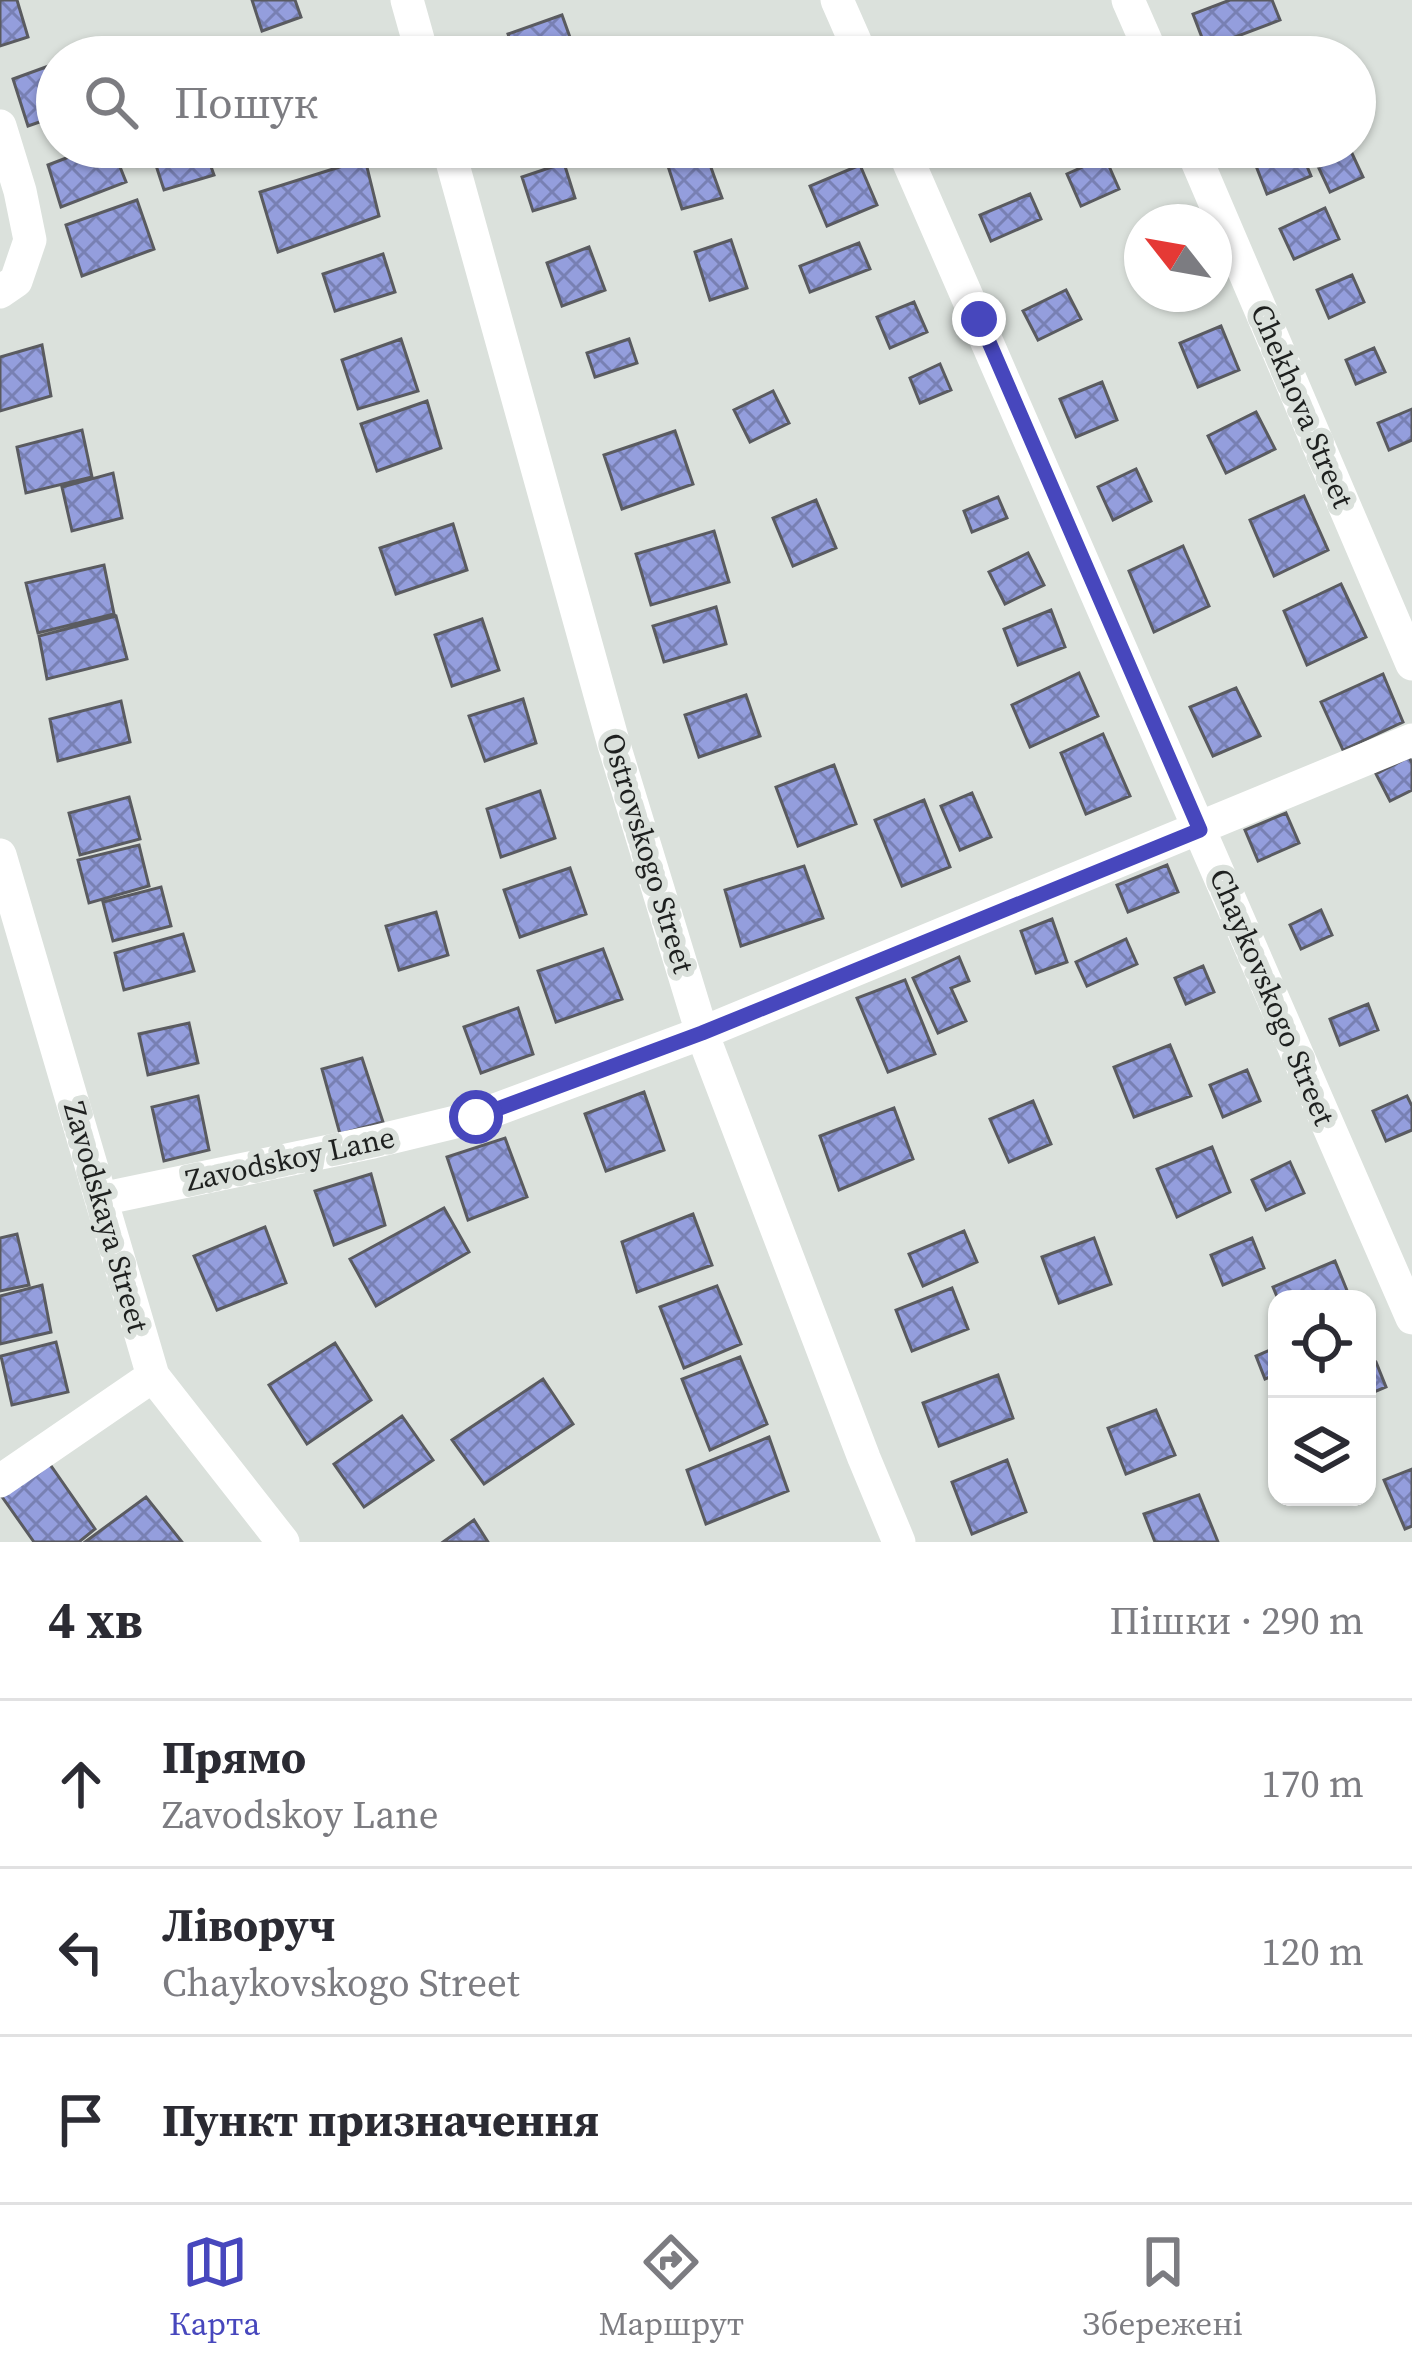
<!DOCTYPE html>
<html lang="uk">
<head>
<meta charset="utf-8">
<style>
	:root { --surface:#fff; --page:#f7f7f7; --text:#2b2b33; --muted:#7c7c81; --line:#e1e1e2; --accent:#4747bd }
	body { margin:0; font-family:"Source Serif 4",serif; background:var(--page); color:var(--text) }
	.controls { position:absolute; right:36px; bottom:36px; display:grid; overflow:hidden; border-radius:24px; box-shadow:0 3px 9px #0004 }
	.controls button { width:108px; height:108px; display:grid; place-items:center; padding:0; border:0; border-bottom:3px solid var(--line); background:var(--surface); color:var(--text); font:60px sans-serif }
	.compass { position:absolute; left:1124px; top:204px; width:108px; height:108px; border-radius:50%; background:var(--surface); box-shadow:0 3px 9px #0004; rotate:301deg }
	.stop { position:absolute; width:36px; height:36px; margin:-27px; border:9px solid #4747bd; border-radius:50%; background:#fff }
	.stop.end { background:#4747bd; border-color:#fff; box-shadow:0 3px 12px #0008 }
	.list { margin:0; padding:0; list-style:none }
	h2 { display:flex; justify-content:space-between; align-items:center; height:156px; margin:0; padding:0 48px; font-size:51px }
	h2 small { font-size:39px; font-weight:400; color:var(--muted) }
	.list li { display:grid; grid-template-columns:78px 1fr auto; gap:36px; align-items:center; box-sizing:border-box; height:168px; padding:0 48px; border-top:3px solid var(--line) }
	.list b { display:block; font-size:45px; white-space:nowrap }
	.list p { margin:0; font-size:39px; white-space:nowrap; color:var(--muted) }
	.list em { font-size:39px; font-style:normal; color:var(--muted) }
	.icon { flex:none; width:66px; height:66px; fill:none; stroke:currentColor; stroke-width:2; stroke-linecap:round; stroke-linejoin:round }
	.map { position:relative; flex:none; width:1412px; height:1542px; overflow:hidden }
	.search { position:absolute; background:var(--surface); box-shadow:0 3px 9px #0004; left:36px; right:36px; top:36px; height:132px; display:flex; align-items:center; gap:30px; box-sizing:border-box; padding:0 42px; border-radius:66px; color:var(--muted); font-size:45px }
	.sheet { height:660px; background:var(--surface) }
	nav { display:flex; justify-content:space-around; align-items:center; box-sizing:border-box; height:168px; border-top:3px solid var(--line); background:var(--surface); font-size:33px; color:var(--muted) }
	nav a { display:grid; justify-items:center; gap:6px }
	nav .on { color:var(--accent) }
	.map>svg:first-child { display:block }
	.building { fill:url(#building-cross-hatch); stroke:#5a5b60; stroke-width:3 }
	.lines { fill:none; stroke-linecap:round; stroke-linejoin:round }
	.minor { stroke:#fff; stroke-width:33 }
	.route { stroke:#4747bd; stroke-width:15 }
	.labels { text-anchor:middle; stroke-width:12; stroke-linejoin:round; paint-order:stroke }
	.street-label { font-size:30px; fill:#1e201f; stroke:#dbe1dc }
</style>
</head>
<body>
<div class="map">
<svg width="1412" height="1542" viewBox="0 0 1412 1542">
	<defs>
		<pattern id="building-cross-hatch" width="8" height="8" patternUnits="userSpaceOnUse" patternTransform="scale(3)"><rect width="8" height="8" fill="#949edd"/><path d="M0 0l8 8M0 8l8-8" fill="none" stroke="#7880b3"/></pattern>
	</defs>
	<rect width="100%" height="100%" fill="#dbe1dc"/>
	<path class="building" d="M 0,0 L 17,0 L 28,37 L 0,46 Z
		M 252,0 L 295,0 L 301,17 L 262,31 Z
		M 1230,0 L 1272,0 L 1280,20 L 1206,48 L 1193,14 Z
		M 562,15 L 576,54 L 568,57 L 516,57 L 508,34 Z
		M 57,63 L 57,116 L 28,126 L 13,79 Z
		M 95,147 L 112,147 L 126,182 L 61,207 L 48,165 Z
		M 150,147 L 204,147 L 214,175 L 164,190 Z
		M 1267,147 L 1299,147 L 1311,176 L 1267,194 L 1251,153 Z
		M 1349,147 L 1363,177 L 1330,192 L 1316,162 Z
		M 705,151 L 722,198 L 682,209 L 666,160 Z
		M 1105,157 L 1119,189 L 1081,206 L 1067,174 Z
		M 365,159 L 379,216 L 278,252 L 260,192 Z
		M 564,163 L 575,198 L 533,211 L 522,177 Z
		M 860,165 L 877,205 L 827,226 L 810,186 Z
		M 1030,194 L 1041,219 L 991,241 L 980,215 Z
		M 137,200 L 154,249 L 82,276 L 66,225 Z
		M 1325,208 L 1339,239 L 1294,259 L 1280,229 Z
		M 731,240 L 747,288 L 710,300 L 695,252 Z
		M 859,243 L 870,269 L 810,292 L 800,266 Z
		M 589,247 L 605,290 L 562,306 L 547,263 Z
		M 383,254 L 395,292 L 335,311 L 323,274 Z
		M 1352,275 L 1364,302 L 1329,318 L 1317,290 Z
		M 1066,290 L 1081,319 L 1038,340 L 1023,311 Z
		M 914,302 L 927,332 L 890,348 L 877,317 Z
		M 1221,326 L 1239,370 L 1198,387 L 1180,343 Z
		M 401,339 L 418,391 L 358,409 L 342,360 Z
		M 629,339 L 637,363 L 595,377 L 587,353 Z
		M 42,345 L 51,396 L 0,411 L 0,357 Z
		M 1374,348 L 1385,372 L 1356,384 L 1346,360 Z
		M 940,364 L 951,390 L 920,403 L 910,378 Z
		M 1102,382 L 1117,420 L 1076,437 L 1060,399 Z
		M 773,391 L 789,423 L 750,442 L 734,410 Z
		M 427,401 L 441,448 L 377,471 L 361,424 Z
		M 1412,409 L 1412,440 L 1389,450 L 1378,423 Z
		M 1256,412 L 1275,449 L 1226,473 L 1208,436 Z
		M 82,430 L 92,477 L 26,493 L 17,447 Z
		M 675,431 L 693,484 L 622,509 L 604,455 Z
		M 1136,469 L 1151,501 L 1113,520 L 1098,487 Z
		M 113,473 L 122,518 L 72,531 L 62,487 Z
		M 1304,496 L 1328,550 L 1274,576 L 1250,520 Z
		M 998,497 L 1007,518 L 972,532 L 964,511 Z
		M 816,500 L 836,548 L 793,566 L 773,518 Z
		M 453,524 L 467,570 L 396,594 L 380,548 Z
		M 714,531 L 729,582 L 651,605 L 636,554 Z
		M 1183,546 L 1209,606 L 1154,632 L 1129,571 Z
		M 1028,553 L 1044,585 L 1005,604 L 989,572 Z
		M 104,565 L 114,614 L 38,633 L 26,583 Z
		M 1341,584 L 1366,637 L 1307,665 L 1284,611 Z
		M 716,607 L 726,644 L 664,662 L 653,626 Z
		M 1051,610 L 1065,647 L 1018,665 L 1004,629 Z
		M 116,616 L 127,659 L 47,679 L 39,636 Z
		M 482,619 L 499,670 L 452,686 L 435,635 Z
		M 1079,673 L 1098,716 L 1030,747 L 1012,705 Z
		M 1383,674 L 1403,722 L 1343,750 L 1321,702 Z
		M 1236,688 L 1260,736 L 1213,756 L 1190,707 Z
		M 746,695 L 760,736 L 699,757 L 685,715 Z
		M 523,699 L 536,743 L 485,761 L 469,716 Z
		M 121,701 L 130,742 L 58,761 L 50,719 Z
		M 1103,734 L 1130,796 L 1086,814 L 1061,753 Z
		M 1409,757 L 1412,763 L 1412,790 L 1390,801 L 1376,774 Z
		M 834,765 L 856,824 L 798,846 L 776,787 Z
		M 540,791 L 555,838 L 501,857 L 487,809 Z
		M 972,793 L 991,837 L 960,850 L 941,806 Z
		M 129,797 L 140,839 L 80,855 L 69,813 Z
		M 924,800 L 950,867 L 902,886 L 875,820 Z
		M 1286,813 L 1299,843 L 1258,861 L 1245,830 Z
		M 139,845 L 149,886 L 89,903 L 78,860 Z
		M 1167,865 L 1178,892 L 1128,912 L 1117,885 Z
		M 804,866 L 823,918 L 741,946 L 725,890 Z
		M 570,868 L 586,914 L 520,937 L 504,890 Z
		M 161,887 L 171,926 L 113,941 L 103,902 Z
		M 1321,910 L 1332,935 L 1301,949 L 1290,925 Z
		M 436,912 L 448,955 L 399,970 L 386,926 Z
		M 1052,919 L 1067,962 L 1036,973 L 1021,931 Z
		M 183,934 L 194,971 L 124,990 L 115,953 Z
		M 1126,939 L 1137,964 L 1087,986 L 1076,962 Z
		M 603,949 L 622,999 L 556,1022 L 538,971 Z
		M 959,957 L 969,981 L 951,988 L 966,1021 L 938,1033 L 913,978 Z
		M 1203,966 L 1214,992 L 1186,1004 L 1175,978 Z
		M 905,980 L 935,1054 L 888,1072 L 857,998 Z
		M 1368,1004 L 1378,1030 L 1340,1045 L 1330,1019 Z
		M 518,1008 L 533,1054 L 481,1073 L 464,1027 Z
		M 189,1023 L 198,1063 L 148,1075 L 139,1034 Z
		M 1170,1045 L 1191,1096 L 1134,1117 L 1114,1067 Z
		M 362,1058 L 383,1122 L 340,1134 L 322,1069 Z
		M 1247,1070 L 1260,1101 L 1223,1117 L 1210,1085 Z
		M 644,1092 L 664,1150 L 606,1171 L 585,1114 Z
		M 198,1096 L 209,1150 L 164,1161 L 152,1107 Z
		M 1407,1096 L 1412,1106 L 1412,1130 L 1386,1141 L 1373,1111 Z
		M 1033,1101 L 1051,1144 L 1009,1162 L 990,1119 Z
		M 894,1108 L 913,1159 L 839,1190 L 820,1136 Z
		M 505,1138 L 527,1197 L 468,1220 L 447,1157 Z
		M 1212,1147 L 1230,1192 L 1177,1217 L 1157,1169 Z
		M 1290,1162 L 1304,1193 L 1266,1210 L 1252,1180 Z
		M 371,1174 L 385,1225 L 334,1245 L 315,1191 Z
		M 444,1208 L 469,1252 L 376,1306 L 350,1259 Z
		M 693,1214 L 712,1265 L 637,1292 L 622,1242 Z
		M 265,1227 L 286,1283 L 217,1310 L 194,1256 Z
		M 964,1231 L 977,1262 L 923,1286 L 909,1254 Z
		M 17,1234 L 29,1285 L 0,1291 L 0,1238 Z
		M 1094,1238 L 1111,1284 L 1059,1303 L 1042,1257 Z
		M 1252,1238 L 1264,1268 L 1223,1285 L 1211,1255 Z
		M 1335,1261 L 1348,1293 L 1334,1299 L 1278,1299 L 1273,1287 Z
		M 42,1285 L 51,1332 L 0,1344 L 0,1296 Z
		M 717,1286 L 741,1344 L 684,1368 L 660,1307 Z
		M 952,1288 L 968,1329 L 912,1351 L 896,1310 Z
		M 56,1342 L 68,1392 L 12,1405 L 1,1356 Z
		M 335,1343 L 371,1400 L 307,1444 L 269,1385 Z
		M 1277,1347 L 1277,1374 L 1265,1379 L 1256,1356 Z
		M 740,1357 L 767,1424 L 710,1450 L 682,1379 Z
		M 1376,1362 L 1386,1387 L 1367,1395 L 1367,1365 Z
		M 998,1375 L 1013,1418 L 939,1446 L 923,1403 Z
		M 543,1379 L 573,1424 L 484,1484 L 452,1440 Z
		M 1156,1410 L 1175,1455 L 1126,1474 L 1108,1428 Z
		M 402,1416 L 433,1460 L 364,1507 L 334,1464 Z
		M 769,1437 L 788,1491 L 706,1524 L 687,1470 Z
		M 47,1460 L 95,1529 L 79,1542 L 34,1542 L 0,1494 Z
		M 1007,1460 L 1026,1512 L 972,1534 L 952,1482 Z
		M 1412,1469 L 1412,1526 L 1405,1529 L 1384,1480 Z
		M 1199,1495 L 1218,1542 L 1155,1542 L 1144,1514 Z
		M 146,1497 L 182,1542 L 85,1542 Z
		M 474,1520 L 488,1542 L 443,1542 Z"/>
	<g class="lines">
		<path class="minor" d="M 407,0 L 423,57
			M 837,0 L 862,57
			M 1128,0 L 1153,57
			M 0,126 L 20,191 L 30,240 L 16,281 L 0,292
			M 448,147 L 614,745 L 702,1033 L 864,1458 L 899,1542
			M 902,147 L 1412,1318
			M 1191,147 L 1412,664
			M 0,855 L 153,1376 L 283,1542
			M 101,1199 L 373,1142 L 476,1117 L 702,1033 L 1412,740
			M 0,1481 L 153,1376"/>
	</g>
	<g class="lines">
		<path class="route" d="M 476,1117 L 702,1033 L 1200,830 L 979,319"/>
	</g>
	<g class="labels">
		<g class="street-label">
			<text transform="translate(1302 406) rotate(67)" y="10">Chekhova Street</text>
			<text transform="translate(648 853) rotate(73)" y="10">Ostrovskogo Street</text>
			<text transform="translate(1272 997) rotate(67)" y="10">Chaykovskogo Street</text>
			<text transform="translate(290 1159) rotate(-12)" y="10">Zavodskoy Lane</text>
			<text transform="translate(106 1217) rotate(74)" y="10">Zavodskaya Street</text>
		</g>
	</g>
</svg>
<div class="controls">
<button><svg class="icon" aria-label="locate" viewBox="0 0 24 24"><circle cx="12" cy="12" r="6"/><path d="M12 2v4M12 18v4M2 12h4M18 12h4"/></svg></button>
<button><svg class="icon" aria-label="layers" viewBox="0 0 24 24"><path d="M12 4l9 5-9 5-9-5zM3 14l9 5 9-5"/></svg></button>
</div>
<svg class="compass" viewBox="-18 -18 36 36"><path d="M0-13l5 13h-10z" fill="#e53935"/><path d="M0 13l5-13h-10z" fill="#7c7c81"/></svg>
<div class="stop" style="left:476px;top:1117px"></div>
<div class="stop end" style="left:979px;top:319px"></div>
<div class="search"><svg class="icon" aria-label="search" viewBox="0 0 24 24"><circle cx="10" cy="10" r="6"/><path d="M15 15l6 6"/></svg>Пошук</div>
</div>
<section class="sheet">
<h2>4 хв<small>Пішки · 290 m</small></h2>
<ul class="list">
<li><svg class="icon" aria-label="ahead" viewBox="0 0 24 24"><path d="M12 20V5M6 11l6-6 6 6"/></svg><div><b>Прямо</b><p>Zavodskoy Lane</p></div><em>170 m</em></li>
<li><svg class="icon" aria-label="left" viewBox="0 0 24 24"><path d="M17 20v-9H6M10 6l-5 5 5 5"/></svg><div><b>Ліворуч</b><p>Chaykovskogo Street</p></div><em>120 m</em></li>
<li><svg class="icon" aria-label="arrive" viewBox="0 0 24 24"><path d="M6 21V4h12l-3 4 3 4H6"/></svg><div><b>Пункт призначення</b></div></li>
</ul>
</section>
<nav>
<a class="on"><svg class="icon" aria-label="map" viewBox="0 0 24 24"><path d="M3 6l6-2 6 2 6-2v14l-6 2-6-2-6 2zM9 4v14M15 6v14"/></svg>Карта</a>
<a><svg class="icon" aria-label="directions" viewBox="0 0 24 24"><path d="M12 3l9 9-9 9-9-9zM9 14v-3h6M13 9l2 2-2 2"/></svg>Маршрут</a>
<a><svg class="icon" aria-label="saved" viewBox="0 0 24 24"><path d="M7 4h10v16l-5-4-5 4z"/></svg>Збережені</a>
</nav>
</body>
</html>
